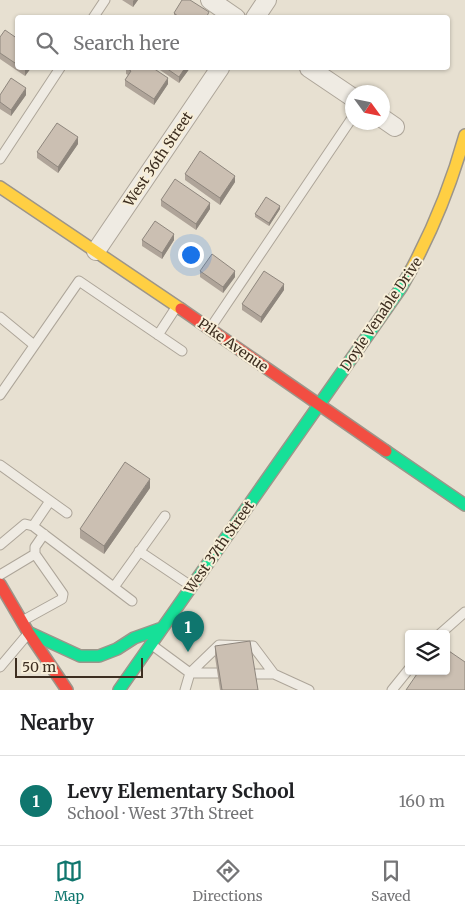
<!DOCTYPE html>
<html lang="en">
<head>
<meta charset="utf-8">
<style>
	:root { --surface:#fff; --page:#f6f6f6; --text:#202124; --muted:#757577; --line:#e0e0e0; --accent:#0f766e }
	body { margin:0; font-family:Merriweather,serif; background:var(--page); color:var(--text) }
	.controls { position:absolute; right:15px; bottom:15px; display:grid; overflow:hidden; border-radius:5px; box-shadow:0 1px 4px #0004 }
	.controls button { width:45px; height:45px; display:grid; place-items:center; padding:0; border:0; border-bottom:1px solid var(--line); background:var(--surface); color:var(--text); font:25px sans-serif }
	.compass { position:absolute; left:345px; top:85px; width:45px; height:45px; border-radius:50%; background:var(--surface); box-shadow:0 1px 4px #0004; rotate:123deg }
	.scale { position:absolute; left:15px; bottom:12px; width:128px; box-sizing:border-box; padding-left:5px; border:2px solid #3d2e20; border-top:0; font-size:14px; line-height:18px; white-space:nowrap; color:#3d2e20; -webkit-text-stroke:4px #f7eed8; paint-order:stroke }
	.you { position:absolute; left:190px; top:254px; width:18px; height:18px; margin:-12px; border:4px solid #fff; border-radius:50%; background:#1a73e8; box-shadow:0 0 0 8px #1a73e833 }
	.badge { display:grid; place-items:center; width:32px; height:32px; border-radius:50%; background:var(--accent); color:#fff; font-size:16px; font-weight:700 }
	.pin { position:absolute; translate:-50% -41px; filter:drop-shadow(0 1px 2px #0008) }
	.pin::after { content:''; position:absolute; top:26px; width:18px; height:15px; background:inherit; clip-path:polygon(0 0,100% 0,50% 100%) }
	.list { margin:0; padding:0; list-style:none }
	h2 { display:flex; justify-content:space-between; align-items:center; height:65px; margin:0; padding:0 20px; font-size:21px }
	h2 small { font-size:16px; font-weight:400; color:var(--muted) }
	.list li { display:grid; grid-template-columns:32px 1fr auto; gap:15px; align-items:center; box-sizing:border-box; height:90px; padding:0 20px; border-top:1px solid var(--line) }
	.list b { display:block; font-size:19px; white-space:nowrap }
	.list p { margin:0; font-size:16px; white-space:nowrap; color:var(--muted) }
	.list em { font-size:16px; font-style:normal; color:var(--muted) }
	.icon { flex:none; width:28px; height:28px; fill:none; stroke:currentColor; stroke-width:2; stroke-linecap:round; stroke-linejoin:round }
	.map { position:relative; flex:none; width:465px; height:690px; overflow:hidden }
	.search { position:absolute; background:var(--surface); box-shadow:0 1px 4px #0004; left:15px; right:15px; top:15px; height:55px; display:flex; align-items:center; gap:12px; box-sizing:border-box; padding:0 18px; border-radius:5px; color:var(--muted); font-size:19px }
	.sheet { height:155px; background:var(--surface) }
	nav { display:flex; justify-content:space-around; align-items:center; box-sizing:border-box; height:70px; border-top:1px solid var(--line); background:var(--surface); font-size:14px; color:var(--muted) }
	nav a { display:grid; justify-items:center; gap:2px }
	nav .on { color:var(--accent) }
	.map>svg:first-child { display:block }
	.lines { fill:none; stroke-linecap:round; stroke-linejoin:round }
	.lane-casing { stroke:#ada599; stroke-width:11 }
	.street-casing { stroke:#ada599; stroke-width:20 }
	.fast-casing { stroke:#9c958a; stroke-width:14 }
	.slow-casing { stroke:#9c958a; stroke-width:14 }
	.jam-casing { stroke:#9c958a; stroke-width:14 }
	.lane { stroke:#efebe3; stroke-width:9 }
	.street { stroke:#efebe3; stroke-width:18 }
	.fast { stroke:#16e098; stroke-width:11 }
	.slow { stroke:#ffcf43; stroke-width:11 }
	.jam { stroke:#f24e42; stroke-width:11 }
	.wall { fill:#afa499 }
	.shaded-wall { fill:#8e867d }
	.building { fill:#cbbfb2; stroke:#8e867d }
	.labels { text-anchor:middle; stroke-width:4; stroke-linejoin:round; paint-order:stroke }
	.street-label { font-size:14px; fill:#3d2e20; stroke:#f7eed8 }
</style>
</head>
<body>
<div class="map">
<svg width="465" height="690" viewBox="0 0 465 690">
	<rect width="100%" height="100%" fill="#e7e0d1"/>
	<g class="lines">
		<g class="lane-casing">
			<path id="lane" d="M 93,18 L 105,0
				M 0,159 L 60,68
				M 0,317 L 34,345
				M 211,327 L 352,118
				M 158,335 L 175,309
				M 0,395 L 79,281 L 182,351
				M 0,465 L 67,513
				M 33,526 L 50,501
				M 0,545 L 25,524 L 33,526 L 132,601
				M 139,551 L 191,586
				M 0,575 L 35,554
				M 114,587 L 165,516
				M 22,621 L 62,599 L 63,594 L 35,554 L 35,547 L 44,534
				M 440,634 L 465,612
				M 152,645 L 190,673 L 185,690
				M 0,667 L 27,635
				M 190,673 L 219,645 L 253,646 L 274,674
				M 190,673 L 218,673
				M 254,674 L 274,674 L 309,690
				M 392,690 L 409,669"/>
		</g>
		<g class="street-casing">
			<path id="street" d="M 210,0 L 236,18
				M 255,18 L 267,0
				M 309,68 L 352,97
				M 382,118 L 395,127
				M 96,251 L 220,68"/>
		</g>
		<g class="fast-casing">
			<path id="fast" d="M 386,451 L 465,505
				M 28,632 L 80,656 L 99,656 L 117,649 L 134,638 L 162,628
				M 119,690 L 401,288 L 411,270"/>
		</g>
		<g class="slow-casing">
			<path id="slow" d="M 0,187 L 181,309
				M 411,270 C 434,227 452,182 465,135"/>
		</g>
		<g class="jam-casing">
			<path id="jam" d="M 181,309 L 386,451
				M 0,584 L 28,632 L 67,690"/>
		</g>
		<use href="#lane" class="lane"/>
		<use href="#street" class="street"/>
		<use href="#fast" class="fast"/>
		<use href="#slow" class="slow"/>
		<use href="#jam" class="jam"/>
	</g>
	<path class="wall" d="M 122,0 L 138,0 L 133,7 Z
		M 174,13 L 209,18 L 174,18 Z
		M 0,37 L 18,39 L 18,68 L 31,68 L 25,76 L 0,59 Z
		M 126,68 L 168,84 L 154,105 L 125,86 L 125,80 L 128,75 L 126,74 Z
		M 157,68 L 190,68 L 179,83 Z
		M 0,95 L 26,95 L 11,116 L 0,109 Z
		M 78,144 L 58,173 L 37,158 L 37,152 Z
		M 185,174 L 235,182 L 220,205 L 185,180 Z
		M 161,200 L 210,209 L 196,230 L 161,206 Z
		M 280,209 L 269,226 L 255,217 L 255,214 Z
		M 142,240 L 174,240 L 162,259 L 142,246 Z
		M 200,271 L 235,277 L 223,293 L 200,277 Z
		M 284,290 L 261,323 L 242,310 L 242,304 Z
		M 150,488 L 104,554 L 80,538 L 80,529 Z
		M 215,646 L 258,690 L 220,690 L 215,657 Z"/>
	<path class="shaded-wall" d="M 134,0 L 138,0 L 133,7 L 133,1 Z
		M 26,68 L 31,68 L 25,76 L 25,70 Z
		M 185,68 L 190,68 L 179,83 L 179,77 Z
		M 168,78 L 168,84 L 154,105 L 154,99 Z
		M 26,88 L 26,95 L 11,116 L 11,110 Z
		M 78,137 L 78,144 L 58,173 L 58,167 Z
		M 235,176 L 235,182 L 220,205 L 220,198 Z
		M 210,203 L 210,209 L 196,230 L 196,224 Z
		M 280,206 L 280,209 L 269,226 L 269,223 Z
		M 174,234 L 174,240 L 162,259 L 162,253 Z
		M 235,271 L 235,277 L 223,293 L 223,287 Z
		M 284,284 L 284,290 L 261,323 L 261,317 Z
		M 150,479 L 150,488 L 104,554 L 104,546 Z"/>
	<path class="building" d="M 182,0 L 190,0 L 209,12 L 206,18 L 180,18 L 174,13 Z
		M 5,30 L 18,39 L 18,65 L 0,53 L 0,37 Z
		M 126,68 L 153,68 L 168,78 L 154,99 L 125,80 L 131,71 Z
		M 166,68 L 185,68 L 179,77 Z
		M 11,78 L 26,88 L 11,110 L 0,102 L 0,95 Z
		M 57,123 L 78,137 L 58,167 L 37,152 Z
		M 200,151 L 235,176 L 220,198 L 185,174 Z
		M 175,179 L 210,203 L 196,224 L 161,200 Z
		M 266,197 L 280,206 L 269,223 L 255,214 Z
		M 155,221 L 174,234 L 162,253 L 142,240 Z
		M 212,254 L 235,271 L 223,287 L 200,271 Z
		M 264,271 L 284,284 L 261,317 L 242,304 Z
		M 125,462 L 150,479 L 104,546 L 80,529 Z
		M 250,641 L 258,690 L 222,690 L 215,646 Z
		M 446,649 L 465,662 L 465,690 L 406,690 L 419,671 L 446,671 Z"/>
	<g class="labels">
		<g class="street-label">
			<text transform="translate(158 159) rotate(-56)" y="5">West 36th Street</text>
			<text transform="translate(381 314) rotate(-56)" y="5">Doyle Venable Drive</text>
			<text transform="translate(233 345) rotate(35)" y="5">Pike Avenue</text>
			<text transform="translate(219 547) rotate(-55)" y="5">West 37th Street</text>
		</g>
	</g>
</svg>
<div class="controls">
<button><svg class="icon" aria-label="layers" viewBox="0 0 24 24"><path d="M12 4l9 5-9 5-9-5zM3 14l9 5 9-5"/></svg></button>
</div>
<svg class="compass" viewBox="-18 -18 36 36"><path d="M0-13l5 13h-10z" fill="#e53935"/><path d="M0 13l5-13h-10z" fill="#757577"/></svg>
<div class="scale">50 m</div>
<div class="you"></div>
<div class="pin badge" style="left:188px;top:652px">1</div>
<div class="search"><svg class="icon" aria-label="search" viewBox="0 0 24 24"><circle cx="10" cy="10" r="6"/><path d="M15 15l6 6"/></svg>Search here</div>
</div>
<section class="sheet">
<h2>Nearby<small></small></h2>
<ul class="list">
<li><span class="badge">1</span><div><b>Levy Elementary School</b><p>School · West 37th Street</p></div><em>160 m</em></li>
</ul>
</section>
<nav>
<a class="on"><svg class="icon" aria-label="map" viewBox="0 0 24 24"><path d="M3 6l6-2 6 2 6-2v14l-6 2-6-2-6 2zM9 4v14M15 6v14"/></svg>Map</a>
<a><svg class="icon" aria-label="directions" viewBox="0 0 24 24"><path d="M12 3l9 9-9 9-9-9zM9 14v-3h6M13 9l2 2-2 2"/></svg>Directions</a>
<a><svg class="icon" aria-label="saved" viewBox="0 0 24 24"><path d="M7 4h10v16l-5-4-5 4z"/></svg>Saved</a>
</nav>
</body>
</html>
